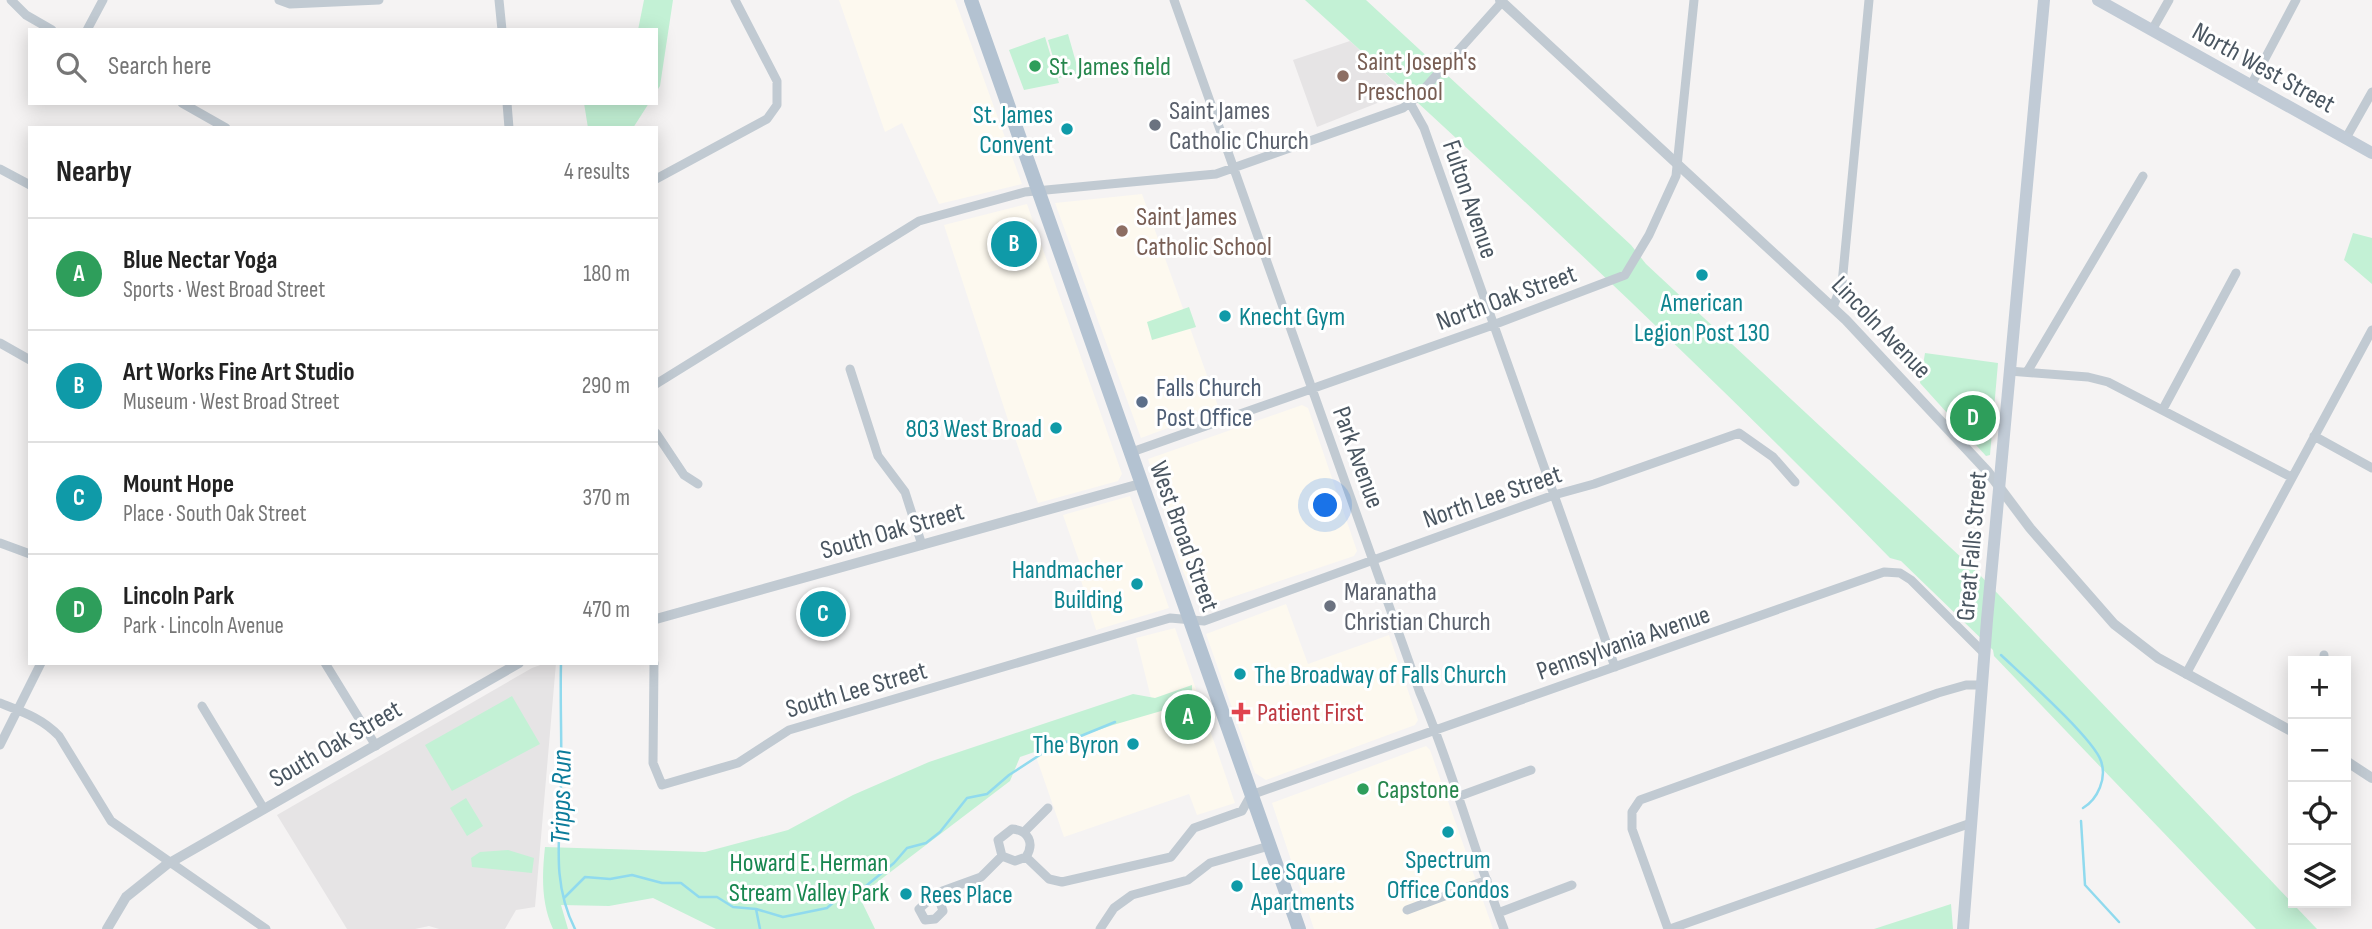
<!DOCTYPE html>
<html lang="en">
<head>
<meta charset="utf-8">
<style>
	:root { --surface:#fff; --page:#f2f2f2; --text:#222; --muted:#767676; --line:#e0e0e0; --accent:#1a73e8 }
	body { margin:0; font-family:"Sofia Sans Condensed",sans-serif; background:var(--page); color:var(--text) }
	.controls { position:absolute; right:21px; bottom:21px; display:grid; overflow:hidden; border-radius:0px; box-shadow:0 4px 18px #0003 }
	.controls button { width:63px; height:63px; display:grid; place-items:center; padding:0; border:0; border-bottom:2px solid var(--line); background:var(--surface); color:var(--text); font:35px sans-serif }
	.you { position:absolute; left:1326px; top:506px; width:24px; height:24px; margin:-18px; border:5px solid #fff; border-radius:50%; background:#1a73e8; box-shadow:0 0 0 10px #1a73e833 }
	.badge { display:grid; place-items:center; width:46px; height:46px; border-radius:50%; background:var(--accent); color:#fff; font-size:23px; font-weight:700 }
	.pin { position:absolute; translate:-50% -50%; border:4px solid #fff; box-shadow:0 2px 7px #0006 }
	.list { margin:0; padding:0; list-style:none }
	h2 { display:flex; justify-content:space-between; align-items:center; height:91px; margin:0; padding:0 28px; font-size:30px }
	h2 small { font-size:23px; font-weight:400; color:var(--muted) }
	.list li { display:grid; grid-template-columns:46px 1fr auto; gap:21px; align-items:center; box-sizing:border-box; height:112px; padding:0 28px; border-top:2px solid var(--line) }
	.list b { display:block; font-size:26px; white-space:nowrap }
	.list p { margin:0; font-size:23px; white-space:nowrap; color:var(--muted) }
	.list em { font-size:23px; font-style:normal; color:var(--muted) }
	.icon { flex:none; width:38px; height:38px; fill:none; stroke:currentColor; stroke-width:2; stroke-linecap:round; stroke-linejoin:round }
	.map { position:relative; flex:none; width:2372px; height:929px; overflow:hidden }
	.search { position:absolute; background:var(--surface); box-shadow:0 4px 18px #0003; left:28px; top:28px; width:630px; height:77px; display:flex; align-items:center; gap:18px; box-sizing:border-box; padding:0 24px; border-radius:0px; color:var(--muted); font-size:26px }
	.panel { position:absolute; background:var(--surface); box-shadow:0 4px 18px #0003; left:28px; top:126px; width:630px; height:539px; border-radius:0px }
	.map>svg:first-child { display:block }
	.commercial { fill:#fdf9ef }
	.education { fill:#e6e4e5 }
	.green { fill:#c3f1d5 }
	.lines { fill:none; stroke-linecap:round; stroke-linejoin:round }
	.stream { stroke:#90daee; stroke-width:2.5 }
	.minor { stroke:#c1cad2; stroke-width:9 }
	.tertiary { stroke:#c1cad2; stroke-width:10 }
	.secondary { stroke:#c1cbd6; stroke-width:12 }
	.primary { stroke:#b3c2d1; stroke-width:14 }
	.leisure-dot { fill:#2e9e5b; stroke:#fff; stroke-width:2.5 }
	.education-dot { fill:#8d6e63; stroke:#fff; stroke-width:2.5 }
	.worship-dot { fill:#6b7280; stroke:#fff; stroke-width:2.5 }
	.culture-dot { fill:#0f9aa8; stroke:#fff; stroke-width:2.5 }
	.service-dot { fill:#5c6f8a; stroke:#fff; stroke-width:2.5 }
	.health-dot { fill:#e0444e; stroke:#fff; stroke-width:2.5 }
	.labels { text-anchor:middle; stroke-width:6; stroke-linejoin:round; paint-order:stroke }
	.education-label { font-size:26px; fill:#785e54; stroke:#fff; text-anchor:start }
	.leisure-label { font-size:26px; fill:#27864d; stroke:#fff; text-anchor:start }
	.street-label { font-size:26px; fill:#4a5661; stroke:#fff }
	.worship-label { font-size:26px; fill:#5b616d; stroke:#fff; text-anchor:start }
	.culture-label { font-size:26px; fill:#0d838f; stroke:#fff; text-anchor:end }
	.service-label { font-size:26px; fill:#4e5e75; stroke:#fff; text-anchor:start }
	.health-label { font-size:26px; fill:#be3a42; stroke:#fff; text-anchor:start }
	.park-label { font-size:26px; fill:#17864f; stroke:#fff }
	.water-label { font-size:28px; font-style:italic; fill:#0c7c9b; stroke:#fff }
</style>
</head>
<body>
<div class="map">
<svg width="2372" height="929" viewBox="0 0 2372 929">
	<rect width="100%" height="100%" fill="#f5f3f3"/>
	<path class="commercial" d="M 839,0 L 955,0 L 1022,184 L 939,204 L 902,123 L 885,132 Z
		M 1142,194 L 1219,409 L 1141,438 L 1055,203 Z
		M 1027,204 L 1122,474 L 1118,481 L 1038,503 L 1010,424 L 998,426 L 1009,423 L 944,225 Z
		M 1302,405 L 1308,408 L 1357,551 L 1354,556 L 1200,608 L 1182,569 L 1148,459 Z
		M 1130,496 L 1169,608 L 1096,630 L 1080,577 L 1083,572 L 1063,515 Z
		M 1286,604 L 1308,664 L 1389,635 L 1418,720 L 1415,725 L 1266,780 L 1255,773 L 1206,634 Z
		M 1175,628 L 1235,803 L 1197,815 L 1189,794 L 1064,837 L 1032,745 L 1153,706 L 1136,638 Z
		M 1426,746 L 1430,750 L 1493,929 L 1314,929 L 1272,803 Z"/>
	<path class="education" d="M 1350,41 L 1405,92 L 1317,127 L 1293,60 Z
		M 546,663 L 556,663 L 535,907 L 516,910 L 505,929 L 439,929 L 429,926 L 415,929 L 347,929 L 277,815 L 532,668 Z"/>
	<path class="green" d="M 644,0 L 673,0 L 660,86 L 656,92 L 656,30 L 638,30 Z
		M 1305,0 L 1366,0 L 1631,245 L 1646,264 L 1979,574 L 2317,929 L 2256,929 L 1994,656 L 1993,650 L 1901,561 L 1890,558 C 1702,365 1505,181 1305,0 Z
		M 1068,34 L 1079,73 L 1059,78 L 1048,40 Z
		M 1045,37 L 1059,83 L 1024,90 L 1009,50 Z
		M 584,103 L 649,103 L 633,128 L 588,128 Z
		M 2353,233 L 2372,238 L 2372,284 L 2344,260 Z
		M 1189,307 L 1196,327 L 1152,340 L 1147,322 Z
		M 1925,353 L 1998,363 L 1990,455 L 1986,456 L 1920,383 Z
		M 1192,685 L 1192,694 L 1199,700 L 1113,725 L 1020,757 L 1010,781 L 859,896 L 875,929 L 716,929 L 653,898 L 609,906 L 561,905 L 568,929 L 553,929 C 541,903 542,875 545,847 L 705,852 L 788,830 L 853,795 L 929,762 L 1133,694 L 1155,698 Z
		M 512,696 L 540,744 L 452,791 L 425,745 Z
		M 466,798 L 483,826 L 467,836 L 450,808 Z
		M 508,850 L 534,858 L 532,873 L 472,867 L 471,858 L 480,852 Z
		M 1951,904 L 1953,929 L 1874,929 Z"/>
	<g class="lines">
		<path class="stream" d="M 2001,655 C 2021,674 2093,738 2101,761 C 2107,778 2098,799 2083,808
			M 561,663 C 560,703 562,742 561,782 C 561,833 550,880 575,929
			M 2081,821 L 2085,885 L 2119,922
			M 564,898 L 585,877 L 610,879 L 632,875 L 662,883 L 681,883 L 699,897 L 717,897 L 733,907 L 756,909 L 783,917 L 827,908 L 844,893 L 861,890 L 894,863 L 907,848 L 926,843 L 940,832 L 967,798 L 987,794 L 1009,775 L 1049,749 L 1115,722
			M 756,909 L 760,929"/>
		<path class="minor" d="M 11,0 L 26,15 L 52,30
			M 279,0 L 290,4 L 379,0
			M 499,0 L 502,30
			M 1174,0 L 1420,693 C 1453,770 1474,851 1504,929
			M 87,30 L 103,0
			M 2152,30 L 2169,0
			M 2251,85 L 2296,0
			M 182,103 L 226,128
			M 507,103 L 509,128
			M 1410,103 L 1424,128 L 1615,667
			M 2346,138 L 2372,92
			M 0,169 L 30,185
			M 656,179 L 767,119 L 777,105 L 777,81 L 735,0
			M 1833,307 L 1842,284 L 1869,0
			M 0,343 L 30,360
			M 850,369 L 878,456 L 905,492 L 922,545
			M 2009,371 L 2088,377 L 2108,382 L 2291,477
			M 2027,372 L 2143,176
			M 656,384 L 919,221 L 1025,192 L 1216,174 L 1403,108 L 1416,98 L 1502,2
			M 2163,409 L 2236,273
			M 656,433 L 684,475 L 698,484
			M 2314,436 L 2372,468
			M 1129,453 L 1493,325 L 1625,275 L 1649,235 L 1676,176 L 1694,0
			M 0,543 L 30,554
			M 2324,655 L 2324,661
			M 325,663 L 376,746
			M 654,663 L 653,763 L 662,785 L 738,763 L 789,730 L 1170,618 L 1204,621 L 1554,495 L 1594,484 L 1739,433 L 1773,457 L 1795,482
			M 2186,674 L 2372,330
			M 0,703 C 23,712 42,718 59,736 L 111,821 L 266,929
			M 202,706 L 264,809
			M 0,745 L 41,663
			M 1457,797 L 1531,770
			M 1024,832 L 1048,808
			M 1002,856 L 998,840 L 1012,829 C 1028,830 1035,843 1026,857
			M 1002,856 L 1015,861 L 1026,857
			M 1026,857 L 1049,879 L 1062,882 L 1171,857 L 1194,828 L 1242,811 L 1251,795 L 1884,572 L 1900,573 L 1911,580 L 1984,653
			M 937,893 L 943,911 L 935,919 L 925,920 L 919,909 Z
			M 937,893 L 981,877 L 1002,856
			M 1407,910 L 1487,880
			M 1498,913 L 1572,885
			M 1100,929 L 1114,908 L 1132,895 L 1188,880 L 1210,863 L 1269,846
			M 1668,929 L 1632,829 L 1632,812 L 1640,800 L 1938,693 L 1966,685 L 1981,685
			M 1670,929 L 1971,823"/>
		<path class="tertiary" d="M 1500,0 L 1846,320 L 1988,472 L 2030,528 L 2114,624 L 2158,658 L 2293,732
			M 656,619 L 1140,484
			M 2346,761 L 2372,778
			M 107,929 L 126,897 L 166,865 L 519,663"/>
		<path class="secondary" d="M 2098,0 L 2372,153
			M 1963,929 L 1987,620 L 2044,0"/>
		<path class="primary" d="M 971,0 L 1299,929"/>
	</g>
	<g class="leisure-dot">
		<circle cx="1035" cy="66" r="7"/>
		<circle cx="1363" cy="789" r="7"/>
	</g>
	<g class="education-dot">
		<circle cx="1343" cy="76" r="7"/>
		<circle cx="1122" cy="231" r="7"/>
	</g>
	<g class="worship-dot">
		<circle cx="1155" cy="125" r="7"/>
		<circle cx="1330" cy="606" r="7"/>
	</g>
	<g class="culture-dot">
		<circle cx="1067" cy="129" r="7"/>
		<circle cx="1702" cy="275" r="7"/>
		<circle cx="1225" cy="316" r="7"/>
		<circle cx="1056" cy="428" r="7"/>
		<circle cx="1137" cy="584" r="7"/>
		<circle cx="1240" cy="674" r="7"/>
		<circle cx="1133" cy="744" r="7"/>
		<circle cx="1448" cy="832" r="7"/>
		<circle cx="1237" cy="886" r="7"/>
		<circle cx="906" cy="894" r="7"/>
	</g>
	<circle class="service-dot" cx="1142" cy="402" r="7"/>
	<path class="health-dot" d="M1237.5 701.5h7v7h7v7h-7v7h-7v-7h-7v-7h7z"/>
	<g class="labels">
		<g class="education-label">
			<text x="1357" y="70">Saint Joseph's<tspan x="1357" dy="30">Preschool</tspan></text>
			<text x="1136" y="225">Saint James<tspan x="1136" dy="30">Catholic School</tspan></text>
		</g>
		<g class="leisure-label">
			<text x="1049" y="75">St. James field</text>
			<text x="1377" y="798">Capstone</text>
		</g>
		<g class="street-label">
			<text transform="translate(2264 67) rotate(29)" y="9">North West Street</text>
			<text transform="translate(1471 199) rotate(71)" y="9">Fulton Avenue</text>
			<text transform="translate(1506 297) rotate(-20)" y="9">North Oak Street</text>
			<text transform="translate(1882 327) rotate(46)" y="9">Lincoln Avenue</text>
			<text transform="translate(1359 457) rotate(70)" y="9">Park Avenue</text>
			<text transform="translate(1492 496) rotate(-19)" y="9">North Lee Street</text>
			<text transform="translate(892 530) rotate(-16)" y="9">South Oak Street</text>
			<text transform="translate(1185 536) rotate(70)" y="9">West Broad Street</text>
			<text transform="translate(1971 546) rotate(-85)" y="9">Great Falls Street</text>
			<text transform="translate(1623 642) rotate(-19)" y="9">Pennsylvania Avenue</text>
			<text transform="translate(856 689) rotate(-16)" y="9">South Lee Street</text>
			<text transform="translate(335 743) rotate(-30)" y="9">South Oak Street</text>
		</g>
		<g class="worship-label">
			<text x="1169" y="119">Saint James<tspan x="1169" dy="30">Catholic Church</tspan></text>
			<text x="1344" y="600">Maranatha<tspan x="1344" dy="30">Christian Church</tspan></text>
		</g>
		<g class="culture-label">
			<text x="1053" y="123">St. James<tspan x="1053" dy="30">Convent</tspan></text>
			<text x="1702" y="311" text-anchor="middle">American<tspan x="1702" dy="30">Legion Post 130</tspan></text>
			<text x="1239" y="325" text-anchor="start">Knecht Gym</text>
			<text x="1042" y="437">803 West Broad</text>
			<text x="1123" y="578">Handmacher<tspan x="1123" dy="30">Building</tspan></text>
			<text x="1254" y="683" text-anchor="start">The Broadway of Falls Church</text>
			<text x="1119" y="753">The Byron</text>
			<text x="1448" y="868" text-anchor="middle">Spectrum<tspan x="1448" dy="30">Office Condos</tspan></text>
			<text x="1251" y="880" text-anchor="start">Lee Square<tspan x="1251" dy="30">Apartments</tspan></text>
			<text x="920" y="903" text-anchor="start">Rees Place</text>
		</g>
		<g class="service-label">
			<text x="1156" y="396">Falls Church<tspan x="1156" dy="30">Post Office</tspan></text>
		</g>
		<g class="health-label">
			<text x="1257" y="721">Patient First</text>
		</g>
		<g class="park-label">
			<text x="809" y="871">Howard E. Herman<tspan x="809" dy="30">Stream Valley Park</tspan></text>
		</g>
		<g class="water-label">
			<text transform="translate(560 797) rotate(-89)" y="10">Tripps Run</text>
		</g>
	</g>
</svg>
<div class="controls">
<button>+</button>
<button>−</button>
<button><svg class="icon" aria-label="locate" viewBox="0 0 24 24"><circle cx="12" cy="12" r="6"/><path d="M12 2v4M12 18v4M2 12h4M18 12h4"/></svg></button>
<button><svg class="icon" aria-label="layers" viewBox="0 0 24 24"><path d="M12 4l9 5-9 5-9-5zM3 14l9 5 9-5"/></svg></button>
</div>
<div class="you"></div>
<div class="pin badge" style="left:1188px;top:717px;background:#2e9e5b">A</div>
<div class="pin badge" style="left:1014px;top:244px;background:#0f9aa8">B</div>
<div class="pin badge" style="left:823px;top:614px;background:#0f9aa8">C</div>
<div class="pin badge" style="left:1973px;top:418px;background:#2e9e5b">D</div>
<div class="search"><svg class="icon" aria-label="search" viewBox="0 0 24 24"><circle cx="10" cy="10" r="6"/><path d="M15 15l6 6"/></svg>Search here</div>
<section class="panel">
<h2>Nearby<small>4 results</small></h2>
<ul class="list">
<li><span class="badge" style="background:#2e9e5b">A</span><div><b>Blue Nectar Yoga</b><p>Sports · West Broad Street</p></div><em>180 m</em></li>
<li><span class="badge" style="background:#0f9aa8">B</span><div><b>Art Works Fine Art Studio</b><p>Museum · West Broad Street</p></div><em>290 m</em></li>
<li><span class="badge" style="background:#0f9aa8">C</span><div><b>Mount Hope</b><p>Place · South Oak Street</p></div><em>370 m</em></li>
<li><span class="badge" style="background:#2e9e5b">D</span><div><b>Lincoln Park</b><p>Park · Lincoln Avenue</p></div><em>470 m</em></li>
</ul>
</section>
</div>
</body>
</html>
